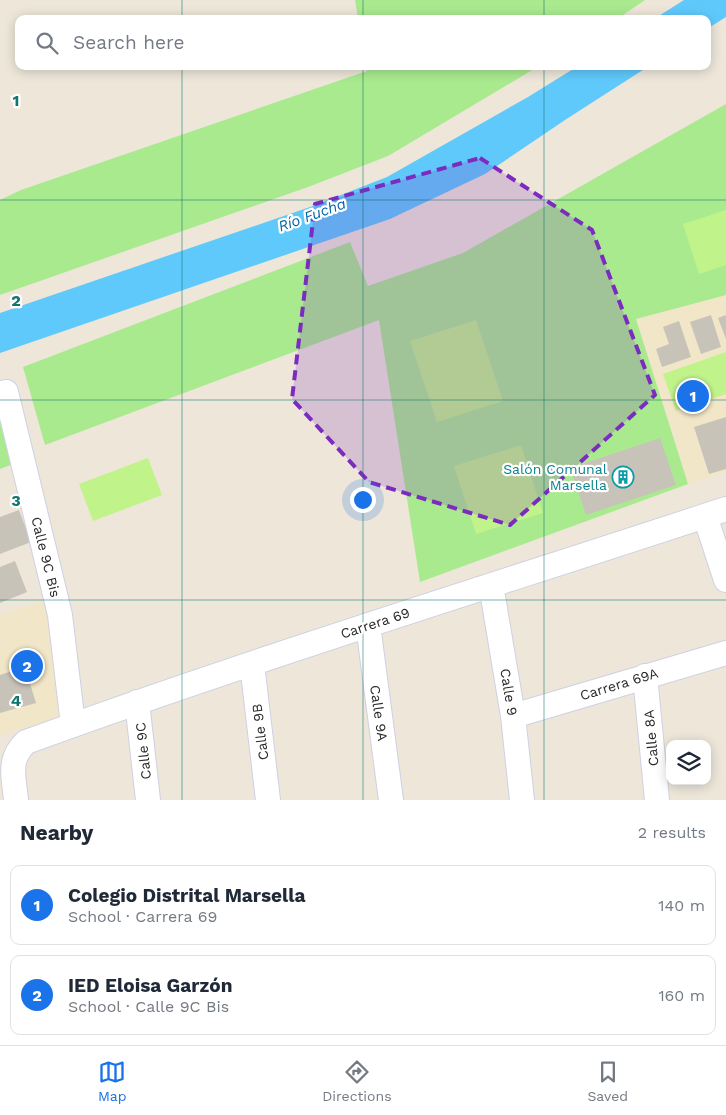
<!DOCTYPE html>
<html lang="en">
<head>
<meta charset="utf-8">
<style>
	:root { --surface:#fff; --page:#f2f2f3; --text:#1f2937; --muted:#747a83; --line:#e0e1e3; --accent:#1a73e8 }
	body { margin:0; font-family:"Work Sans",sans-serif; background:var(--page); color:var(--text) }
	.controls { position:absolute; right:15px; bottom:15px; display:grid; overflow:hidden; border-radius:10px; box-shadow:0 2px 12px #0003 }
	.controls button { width:45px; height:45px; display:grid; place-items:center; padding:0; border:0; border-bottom:1px solid var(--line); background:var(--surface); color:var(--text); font:25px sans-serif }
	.you { position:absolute; left:362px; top:499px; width:18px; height:18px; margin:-12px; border:4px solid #fff; border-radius:50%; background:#1a73e8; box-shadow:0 0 0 8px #1a73e833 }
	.badge { display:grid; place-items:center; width:32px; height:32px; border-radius:50%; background:var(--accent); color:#fff; font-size:16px; font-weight:700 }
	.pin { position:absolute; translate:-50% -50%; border:2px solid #fff; box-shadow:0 1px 5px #0006 }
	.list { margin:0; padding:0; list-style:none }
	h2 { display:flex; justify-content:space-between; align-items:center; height:65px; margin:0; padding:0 20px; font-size:21px }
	h2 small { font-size:16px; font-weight:400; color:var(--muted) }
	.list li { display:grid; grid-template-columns:32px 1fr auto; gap:15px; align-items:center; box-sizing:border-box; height:80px; margin:0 10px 10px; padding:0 10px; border:1px solid var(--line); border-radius:10px }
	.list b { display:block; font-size:19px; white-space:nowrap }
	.list p { margin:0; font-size:16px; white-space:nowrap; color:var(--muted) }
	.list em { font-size:16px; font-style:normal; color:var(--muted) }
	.icon { flex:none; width:28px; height:28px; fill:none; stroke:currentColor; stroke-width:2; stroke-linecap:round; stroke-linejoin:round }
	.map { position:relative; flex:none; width:726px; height:800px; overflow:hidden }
	.search { position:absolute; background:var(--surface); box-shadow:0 2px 12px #0003; left:15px; right:15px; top:15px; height:55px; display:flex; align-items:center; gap:12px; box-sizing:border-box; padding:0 18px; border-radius:10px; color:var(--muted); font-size:19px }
	.sheet { height:245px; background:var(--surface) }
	nav { display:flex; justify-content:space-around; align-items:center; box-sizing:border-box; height:70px; border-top:1px solid var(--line); background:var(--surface); font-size:14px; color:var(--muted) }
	nav a { display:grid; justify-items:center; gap:2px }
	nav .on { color:var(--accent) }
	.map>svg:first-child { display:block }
	.education { fill:#f1e6c7 }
	.green { fill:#a9ea8f }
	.pitch { fill:#c0f38a }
	.water { fill:#60c9fb }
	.building { fill:#c8c3b9 }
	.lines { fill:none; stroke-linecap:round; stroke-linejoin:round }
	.minor-casing { stroke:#ced1e4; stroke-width:26 }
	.minor { stroke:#fff; stroke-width:24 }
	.marked { fill:#7b2cbf; fill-opacity:0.2; stroke:#7b2cbf; stroke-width:4; stroke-dasharray:10 6; stroke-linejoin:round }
	.grid { fill:none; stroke:#0f766e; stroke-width:1; stroke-opacity:0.55 }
	.labels { text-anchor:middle; stroke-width:4.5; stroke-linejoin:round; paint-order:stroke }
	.culture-label { font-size:14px; fill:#0d838f; stroke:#fff; text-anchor:end }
	.street-label { font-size:14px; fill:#292929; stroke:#fff }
	.water-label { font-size:15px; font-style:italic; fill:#0064a7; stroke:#fff }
	.grid-label { font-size:16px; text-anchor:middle; font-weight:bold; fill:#0f766e; stroke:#fff; stroke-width:4.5; stroke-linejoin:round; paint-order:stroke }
</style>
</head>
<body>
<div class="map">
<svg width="726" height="800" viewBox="0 0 726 800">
	<rect width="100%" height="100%" fill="#ede6d9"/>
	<path class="education" d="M 726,295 L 726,472 L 688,484 L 636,319 Z
		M 47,600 L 60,718 L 0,735 L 0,615 Z"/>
	<path class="green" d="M 355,0 L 645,0 L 617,19 L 358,19 Z
		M 367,66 L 539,66 L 388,156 L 308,187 L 0,295 L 0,200 L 21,190 L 367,71 Z
		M 726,104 L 726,295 L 636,319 L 688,484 L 420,582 L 379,320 L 45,445 L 23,367 L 350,242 L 368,286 L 463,253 Z
		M 0,411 L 13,464 L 0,469 Z"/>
	<path class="pitch" d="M 726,210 L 726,265 L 699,274 L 683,224 Z
		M 476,320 L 503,401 L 437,422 L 410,341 Z
		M 726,352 L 726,394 L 676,411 L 663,374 Z
		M 521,445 L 543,513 L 476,534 L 454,466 Z
		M 148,458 L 162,495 L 93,521 L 79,484 Z"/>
	<path class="water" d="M 684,0 L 726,0 L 726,17 L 707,29 L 707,19 L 654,19 Z
		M 578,66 L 649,66 L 565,120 L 485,174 L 390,219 L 0,353 L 0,313 L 310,207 L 387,177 L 528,97 Z"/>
	<path class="building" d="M 711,315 L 721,347 L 701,354 L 690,322 Z
		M 726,315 L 726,339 L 718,318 Z
		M 679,321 L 691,357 L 662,367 L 656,349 L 669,344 L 663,327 Z
		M 726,417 L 726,469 L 709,474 L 694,427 Z
		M 660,438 L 676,485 L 586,515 L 570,468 Z
		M 19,510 L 31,542 L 0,554 L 0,517 Z
		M 15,561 L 27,592 L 0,603 L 0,567 Z
		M 25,667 L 36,703 L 0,713 L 0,675 Z"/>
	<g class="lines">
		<g class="minor-casing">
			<path id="minor" d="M 0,394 L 6,392 L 60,615 L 73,725
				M 705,516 L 726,580
				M 491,585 L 513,716 L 522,800
				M 368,625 L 391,800
				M 252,664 L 268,800
				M 645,676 L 657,800
				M 137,702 L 148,800
				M 513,716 L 726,653
				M 16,800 C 14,777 7,760 26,742 C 257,658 492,586 726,509"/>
		</g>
		<use href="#minor" class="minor"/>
	</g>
	<path class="marked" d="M 480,158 L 592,230 L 655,395 L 510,525 L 369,482 L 292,399 L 315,204 Z"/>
	<path class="grid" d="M 182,0 L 182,19M 363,0 L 363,19M 544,0 L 544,19M 182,66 L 182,800M 363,66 L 363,800M 544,66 L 544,800M 0,200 L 726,200M 0,400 L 726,400M 0,600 L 726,600"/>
	<defs>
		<g id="building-ring" transform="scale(1.125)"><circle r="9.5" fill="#fff" stroke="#0f9aa8" stroke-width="1.5"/><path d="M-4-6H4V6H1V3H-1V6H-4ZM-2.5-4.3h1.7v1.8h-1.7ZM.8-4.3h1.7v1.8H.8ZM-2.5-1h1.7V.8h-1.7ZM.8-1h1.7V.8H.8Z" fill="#0f9aa8"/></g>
	</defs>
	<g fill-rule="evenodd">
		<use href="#building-ring" x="623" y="477"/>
	</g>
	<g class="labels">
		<g class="culture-label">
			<text x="607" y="474">Salón Comunal<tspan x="607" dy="16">Marsella</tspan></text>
		</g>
		<g class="street-label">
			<text transform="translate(46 557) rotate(76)" y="5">Calle 9C Bis</text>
			<text transform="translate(375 623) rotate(-18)" y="5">Carrera 69</text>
			<text transform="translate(619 684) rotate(-17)" y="5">Carrera 69A</text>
			<text transform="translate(509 692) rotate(81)" y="5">Calle 9</text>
			<text transform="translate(379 713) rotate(82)" y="5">Calle 9A</text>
			<text transform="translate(260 732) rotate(-97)" y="5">Calle 9B</text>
			<text transform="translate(651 738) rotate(-95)" y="5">Calle 8A</text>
			<text transform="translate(143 751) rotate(-96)" y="5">Calle 9C</text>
		</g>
		<g class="water-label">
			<text transform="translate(312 215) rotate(-20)" y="5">Río Fucha</text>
		</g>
	</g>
	<g class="grid-label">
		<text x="16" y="106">1</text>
		<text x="16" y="306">2</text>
		<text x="16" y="506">3</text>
		<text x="16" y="706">4</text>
	</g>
</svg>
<div class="controls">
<button><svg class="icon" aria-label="layers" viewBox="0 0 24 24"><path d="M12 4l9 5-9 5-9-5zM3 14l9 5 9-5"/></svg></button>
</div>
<div class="you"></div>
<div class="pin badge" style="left:693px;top:396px">1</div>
<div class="pin badge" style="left:27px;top:666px">2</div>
<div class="search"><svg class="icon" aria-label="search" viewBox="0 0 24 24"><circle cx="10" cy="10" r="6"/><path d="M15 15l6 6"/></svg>Search here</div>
</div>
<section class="sheet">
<h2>Nearby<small>2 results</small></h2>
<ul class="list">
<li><span class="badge">1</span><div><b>Colegio Distrital Marsella</b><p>School · Carrera 69</p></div><em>140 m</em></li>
<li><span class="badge">2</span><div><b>IED Eloisa Garzón</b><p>School · Calle 9C Bis</p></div><em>160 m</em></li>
</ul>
</section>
<nav>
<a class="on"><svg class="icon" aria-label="map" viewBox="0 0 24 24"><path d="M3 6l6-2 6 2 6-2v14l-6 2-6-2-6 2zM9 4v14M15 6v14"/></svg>Map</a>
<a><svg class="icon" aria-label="directions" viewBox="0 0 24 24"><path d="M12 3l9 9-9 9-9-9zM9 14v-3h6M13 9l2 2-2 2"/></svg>Directions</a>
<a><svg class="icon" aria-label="saved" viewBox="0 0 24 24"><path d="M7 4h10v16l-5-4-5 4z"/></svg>Saved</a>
</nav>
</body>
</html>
